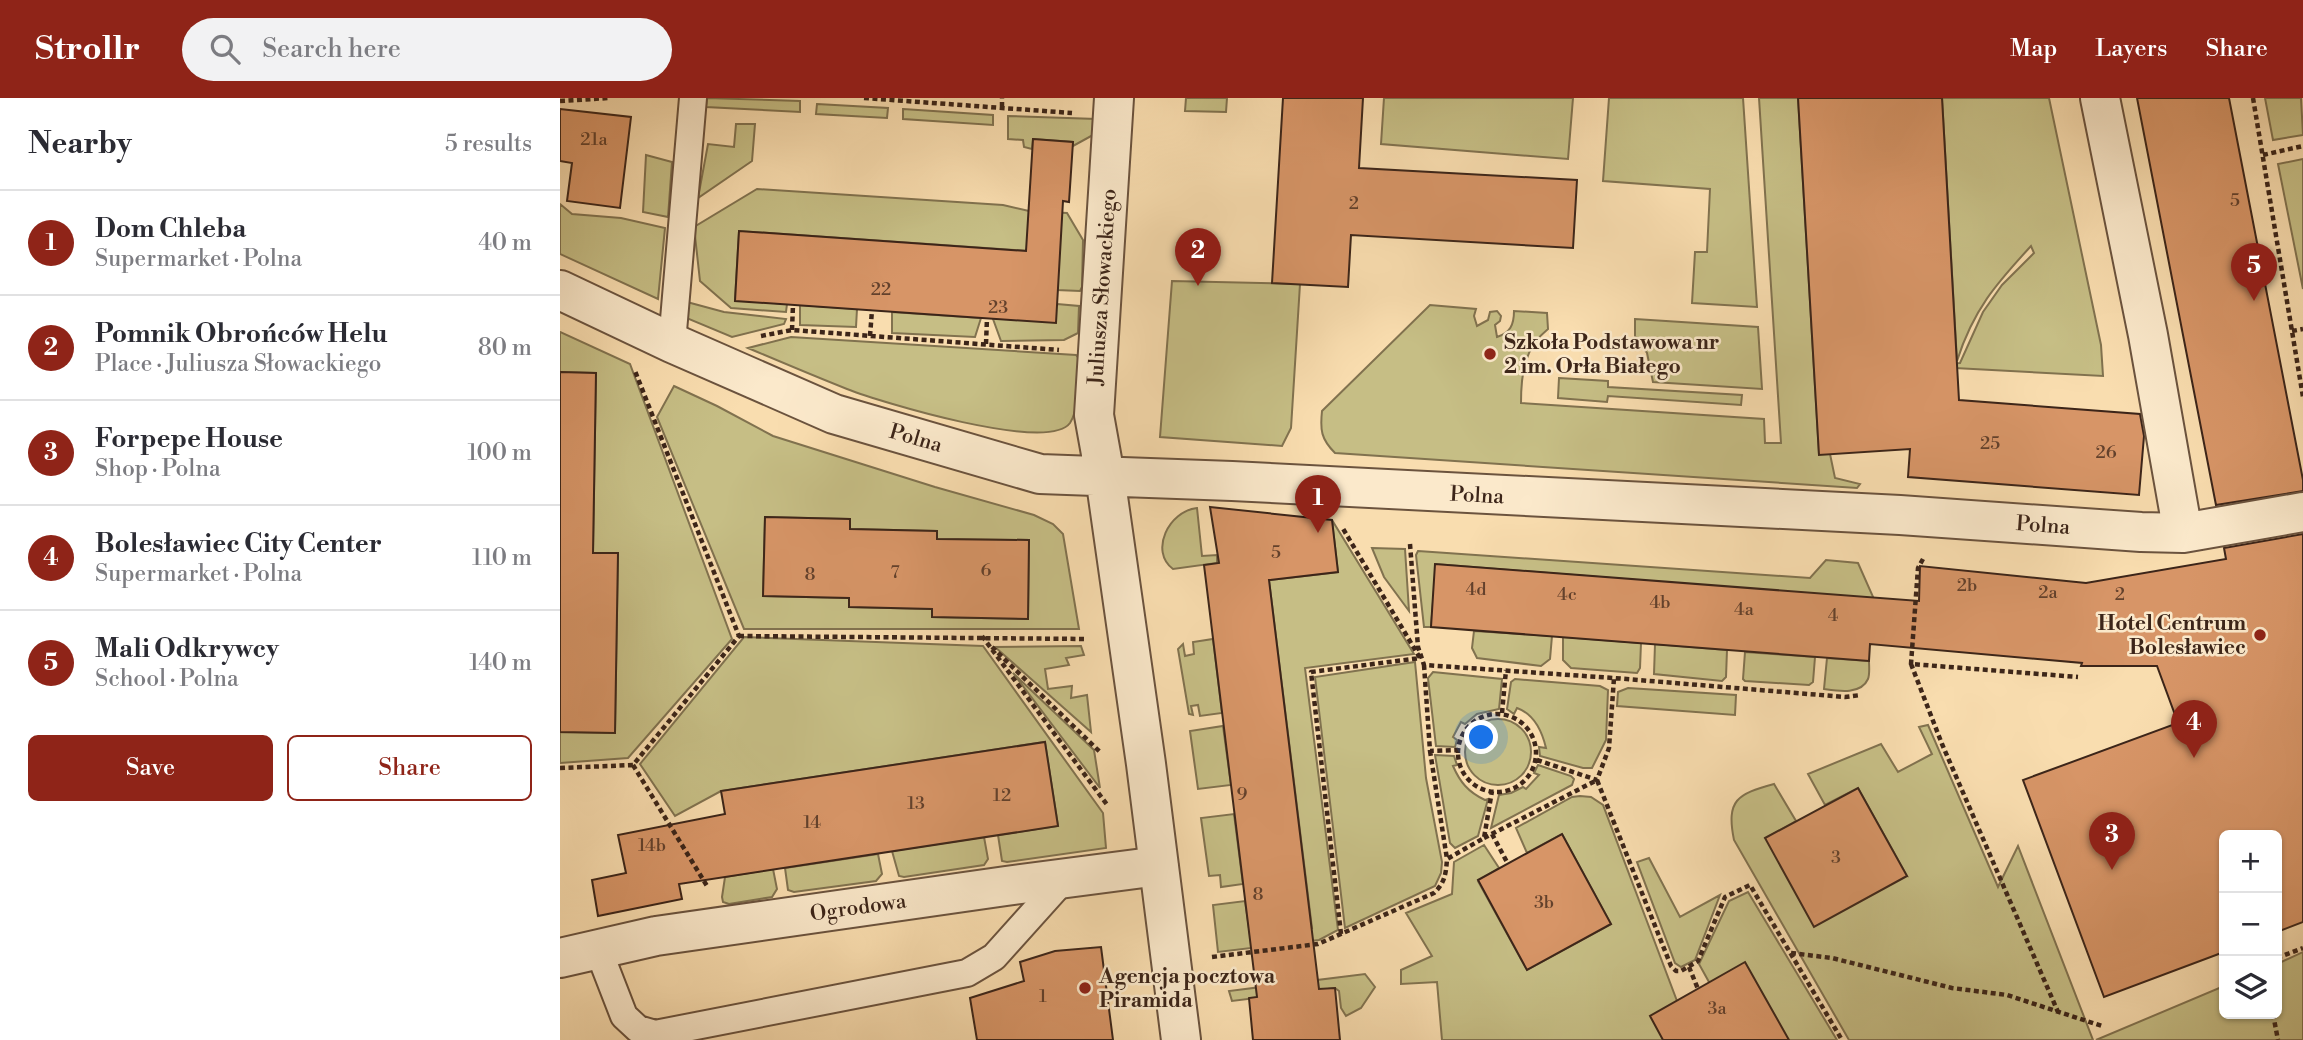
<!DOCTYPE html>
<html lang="en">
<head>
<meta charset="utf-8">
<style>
	:root { --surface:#fff; --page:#f2f2f3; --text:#2b2b33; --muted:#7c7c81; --line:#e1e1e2; --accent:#8f2418 }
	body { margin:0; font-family:"Libre Bodoni",serif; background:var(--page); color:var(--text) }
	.controls { position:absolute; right:21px; bottom:21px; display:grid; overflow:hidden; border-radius:10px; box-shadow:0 2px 5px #0004 }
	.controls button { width:63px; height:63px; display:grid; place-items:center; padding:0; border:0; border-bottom:2px solid var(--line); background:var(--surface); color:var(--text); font:35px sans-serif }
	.you { position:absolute; left:922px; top:640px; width:24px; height:24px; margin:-18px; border:5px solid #fff; border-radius:50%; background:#1a73e8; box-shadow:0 0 0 10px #1a73e833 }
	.badge { display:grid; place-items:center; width:46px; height:46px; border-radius:50%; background:var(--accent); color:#fff; font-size:23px; font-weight:700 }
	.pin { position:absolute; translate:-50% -58px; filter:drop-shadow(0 2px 4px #0008) }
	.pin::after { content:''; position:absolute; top:37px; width:24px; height:21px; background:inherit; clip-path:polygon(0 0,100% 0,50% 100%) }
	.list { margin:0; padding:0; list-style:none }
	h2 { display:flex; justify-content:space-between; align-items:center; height:91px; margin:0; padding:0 28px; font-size:30px }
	h2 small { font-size:23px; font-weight:400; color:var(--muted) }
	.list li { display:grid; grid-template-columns:46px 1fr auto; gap:21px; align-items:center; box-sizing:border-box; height:105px; padding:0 28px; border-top:2px solid var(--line) }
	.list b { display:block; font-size:26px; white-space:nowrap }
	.list p { margin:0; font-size:23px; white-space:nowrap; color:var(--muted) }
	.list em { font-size:23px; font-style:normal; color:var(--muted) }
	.actions { display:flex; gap:14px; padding:21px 28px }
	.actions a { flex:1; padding:16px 0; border:2px solid var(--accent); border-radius:10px; text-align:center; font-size:24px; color:var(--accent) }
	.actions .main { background:var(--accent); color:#fff }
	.icon { flex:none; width:38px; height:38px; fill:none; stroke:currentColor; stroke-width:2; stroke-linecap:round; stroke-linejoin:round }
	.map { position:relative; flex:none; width:1743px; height:942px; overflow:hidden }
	header { display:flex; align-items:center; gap:42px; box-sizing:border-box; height:98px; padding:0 35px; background:var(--accent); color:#fff }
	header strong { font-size:33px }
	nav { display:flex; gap:38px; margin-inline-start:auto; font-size:24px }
	.search { width:490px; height:63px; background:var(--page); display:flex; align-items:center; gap:18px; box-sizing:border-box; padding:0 24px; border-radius:38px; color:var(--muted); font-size:26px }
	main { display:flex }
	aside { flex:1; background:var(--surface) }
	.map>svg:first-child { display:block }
	.green { fill:#c6be85; stroke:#81724f; stroke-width:2; fill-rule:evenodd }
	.building { fill:#d79567; stroke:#3c2519; stroke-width:2 }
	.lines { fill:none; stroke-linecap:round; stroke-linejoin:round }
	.lane-casing { stroke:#6b533e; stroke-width:30 }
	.street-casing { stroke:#6b533e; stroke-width:42 }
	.path { stroke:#3c2519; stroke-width:4.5; stroke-dasharray:5 3.5; stroke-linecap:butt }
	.lane { stroke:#fbe9cb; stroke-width:26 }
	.street { stroke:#fbe9cb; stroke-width:38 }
	.poi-dot { fill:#8f2418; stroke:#fbe9cb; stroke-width:2.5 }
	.labels { text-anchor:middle; stroke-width:5; stroke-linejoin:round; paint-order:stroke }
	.number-label { font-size:18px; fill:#63412c }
	.street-label { font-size:21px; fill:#3c2519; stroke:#fbe9cb }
	.poi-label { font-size:21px; font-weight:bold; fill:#3c2519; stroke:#fbe9cb; text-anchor:start }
</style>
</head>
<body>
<header>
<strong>Strollr</strong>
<div class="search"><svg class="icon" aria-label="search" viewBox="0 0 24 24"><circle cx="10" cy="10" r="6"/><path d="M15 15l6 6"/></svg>Search here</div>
<nav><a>Map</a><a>Layers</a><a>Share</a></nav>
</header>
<main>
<aside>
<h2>Nearby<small>5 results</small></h2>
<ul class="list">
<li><span class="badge">1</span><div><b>Dom Chleba</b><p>Supermarket · Polna</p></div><em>40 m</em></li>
<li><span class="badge">2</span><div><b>Pomnik Obrońców Helu</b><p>Place · Juliusza Słowackiego</p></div><em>80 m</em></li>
<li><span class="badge">3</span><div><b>Forpepe House</b><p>Shop · Polna</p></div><em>100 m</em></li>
<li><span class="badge">4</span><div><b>Bolesławiec City Center</b><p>Supermarket · Polna</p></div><em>110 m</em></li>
<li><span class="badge">5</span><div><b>Mali Odkrywcy</b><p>School · Polna</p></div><em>140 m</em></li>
</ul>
<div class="actions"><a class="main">Save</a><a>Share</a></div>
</aside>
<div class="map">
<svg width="1743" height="942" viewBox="0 0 1743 942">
	<rect width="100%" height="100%" fill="#f9ddaf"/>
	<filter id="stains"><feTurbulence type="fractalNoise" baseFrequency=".00286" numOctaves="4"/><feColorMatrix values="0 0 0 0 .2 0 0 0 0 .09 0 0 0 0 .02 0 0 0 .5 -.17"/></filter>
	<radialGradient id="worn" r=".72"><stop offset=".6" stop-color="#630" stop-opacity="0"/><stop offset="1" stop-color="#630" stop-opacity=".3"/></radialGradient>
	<path class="green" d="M 147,0 L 240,3 L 240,14 L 146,9 Z
		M 626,0 L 667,0 L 666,14 L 625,13 Z
		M 824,0 L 1013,0 L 1008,61 L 821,46 Z
		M 1049,0 L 1183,0 L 1197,209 L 1132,205 L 1135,154 L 1147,154 L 1150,91 L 1043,83 Z
		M 1199,0 L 1238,0 L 1259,356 L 1270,356 L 1275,380 L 1300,386 L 1297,390 L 775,355 C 761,341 760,332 762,313 L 870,207 L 916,211 L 914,218 L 917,228 L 928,222 L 930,214 L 937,213 L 941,218 L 940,223 L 935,227 L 937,239 C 950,235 954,227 954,213 L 987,215 L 988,231 C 964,250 961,276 961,305 L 1204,321 L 1205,345 L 1221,345 Z
		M 1382,0 L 1489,0 L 1541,247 L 1543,278 L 1357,268 L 1400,265 L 1423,214 L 1442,187 L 1474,155 L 1471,148 C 1436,186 1413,212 1397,263 Z
		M 1705,0 L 1741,0 L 1743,37 L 1713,42 Z
		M 257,6 L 328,10 L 327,20 L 256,16 Z
		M 343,11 L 433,17 L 433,27 L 343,21 Z
		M 448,18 L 536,21 L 533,37 L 513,48 L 513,44 L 473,41 L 472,51 L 464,49 L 463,42 L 448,41 Z
		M 176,26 L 195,26 L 192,63 L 138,100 L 148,46 L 174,49 Z
		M 86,57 L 112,64 L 108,119 L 83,114 Z
		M 1743,61 L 1743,191 L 1718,66 Z
		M 197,91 L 443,107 L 469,113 L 507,115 L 523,142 L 522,189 L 520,193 L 497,192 L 499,155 L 179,133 L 175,202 L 227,206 L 226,214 L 171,210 L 140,183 L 134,129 Z
		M 0,106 L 12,116 L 61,120 L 105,130 L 98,201 L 0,156 Z
		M 612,183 L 740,186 L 731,330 L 722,348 L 600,339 Z
		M 127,204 L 164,214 L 226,221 L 224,226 L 172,239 L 124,219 Z
		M 497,206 L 519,208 L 518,235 L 504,242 L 441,243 L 433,221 Z
		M 240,207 L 297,211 L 296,229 L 240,227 Z
		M 332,214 L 421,220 L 415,239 L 332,235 Z
		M 1075,221 L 1198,229 L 1202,291 L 1093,284 L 1087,255 L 1075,238 Z
		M 0,234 L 70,266 L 172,541 L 68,660 L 0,665 L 0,634 L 55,635 L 58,456 L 33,455 L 36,275 L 0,274 Z
		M 231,239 L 516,257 L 520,262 C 519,278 519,312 510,325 C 488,355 320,304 287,291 C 254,278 221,264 188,250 Z
		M 999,280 L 1048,283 L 1048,289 L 1182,297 L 1181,307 L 1048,298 L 1047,304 L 998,300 Z
		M 114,288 L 157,308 L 213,338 L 375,389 L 474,417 L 493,426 L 503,436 L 519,531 L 184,531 L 97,319 ZM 205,419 L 289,421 L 290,431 L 376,433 L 377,441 L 469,442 L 468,521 L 373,519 L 372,511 L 290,509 L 289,500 L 203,498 Z
		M 637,410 L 642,458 L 657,457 L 657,465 L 613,471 C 589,453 609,413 637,410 Z
		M 772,422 L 854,556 L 745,570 L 778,832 L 759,842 L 658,854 L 653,807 L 685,803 L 690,837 L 752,830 L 709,482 L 778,474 Z
		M 812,450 L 845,451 L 849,513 L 824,479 Z
		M 858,453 L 1250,480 L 1266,462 L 1298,465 L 1314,501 L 876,466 L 871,529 L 864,529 L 856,457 Z
		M 914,533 L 992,538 L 990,561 L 981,568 L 917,560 L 912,550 Z
		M 184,539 L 423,548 L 543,715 L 546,750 L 447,764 L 442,763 L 438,737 L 498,728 L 485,644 L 161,693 L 115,718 L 80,666 Z
		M 1003,539 L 1081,545 L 1080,570 L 1077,575 L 1011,570 L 1003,562 Z
		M 653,541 L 662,615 L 640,618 L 638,607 L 631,608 L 633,617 L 629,616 L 618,551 L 623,546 L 625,558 L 634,556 L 633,544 Z
		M 1095,546 L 1167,552 L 1166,579 L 1162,583 L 1094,576 Z
		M 521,548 L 524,557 L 506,560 L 509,567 L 485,571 L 488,591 L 512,588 L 511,600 L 527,597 L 531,634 L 435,549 Z
		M 1185,554 L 1255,559 L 1253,584 L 1249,587 L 1185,583 L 1183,581 Z
		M 1267,560 L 1309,563 C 1309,568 1310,576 1308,581 C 1301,597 1278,593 1264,591 Z
		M 855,564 L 866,680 L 882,764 L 881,775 L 875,788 L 785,830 L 755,579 Z
		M 873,574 L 942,581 L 939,611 L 917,616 L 905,626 L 901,624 L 893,639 L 897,642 L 895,649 L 876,648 L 868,580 Z
		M 453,575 L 534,652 L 540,690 Z
		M 955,581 L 1040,588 L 1048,592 L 1046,642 L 1032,670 L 1023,670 L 980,658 L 979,649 L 986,650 C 982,633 974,616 957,610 L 954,616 L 947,611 L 951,584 Z
		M 1068,590 L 1176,597 L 1175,617 L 1057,608 L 1058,594 Z
		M905 654a33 33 0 1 1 66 0a33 33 0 1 1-66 0Z
		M 1368,627 L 1438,789 L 1458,748 L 1533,942 L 1289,942 L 1174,742 C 1166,702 1177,696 1214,686 L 1236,723 L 1206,740 L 1347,778 L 1298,690 L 1265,707 L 1248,676 L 1321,646 L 1338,674 L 1372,656 L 1359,629 Z
		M 663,628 L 671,687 L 638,691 L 630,633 Z
		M 875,657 L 894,658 L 897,667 L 893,668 C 900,684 908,694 925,702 L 928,701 L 918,738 L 895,750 L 890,745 Z
		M 978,667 L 1011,678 L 1014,681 L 1012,687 L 931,730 L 939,697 L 951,695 L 963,689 L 966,691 L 979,677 L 974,675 Z
		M 1020,698 L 1031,699 L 1043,707 L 1117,903 L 1103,942 L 882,942 L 877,884 L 841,886 L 841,872 L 872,858 L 846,815 L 892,796 L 894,764 L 924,747 L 939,770 L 918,783 L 967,872 L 1051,826 L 1002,736 L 967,755 L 956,730 L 1012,699 Z
		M 674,716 L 683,786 L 661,789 L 660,777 L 649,778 L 641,720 Z
		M 424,739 L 428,761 L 424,767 L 344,779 L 339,778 L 332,753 Z
		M 318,756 L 322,776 L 316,783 L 234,794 L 228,792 L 225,770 Z
		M 1089,760 L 1120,819 L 1160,797 L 1135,862 L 1121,869 L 1115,865 L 1077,764 Z
		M 213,771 L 217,791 L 212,799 L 169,806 L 163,804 L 162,799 L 165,779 Z
		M 1188,794 L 1277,942 L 1229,942 L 1149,884 L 1139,866 L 1169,803 Z
		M 1743,854 L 1743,942 L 1536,942 L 1664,888 L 1664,916 L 1717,916 L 1717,866 Z
		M 805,876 L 815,889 L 801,910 L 786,918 L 781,910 L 779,893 L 775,890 L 672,903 L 669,893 Z"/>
	<path class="building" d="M 723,0 L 803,0 L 799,70 L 1017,82 L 1013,150 L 791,137 L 788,189 L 712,185 Z
		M 1238,0 L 1382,0 L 1399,302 L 1580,316 L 1584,338 L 1579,397 L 1348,379 L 1350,351 L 1259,357 Z
		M 1577,0 L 1669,0 L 1743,382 L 1743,393 L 1656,407 Z
		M 0,11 L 71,19 L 60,110 L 7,103 L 12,65 L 0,63 Z
		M 473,41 L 513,44 L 509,104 L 503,103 L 496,225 L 175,203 L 179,133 L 466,153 Z
		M 0,274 L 36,275 L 33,455 L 58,455 L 55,635 L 0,634 Z
		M 650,409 L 772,422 L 778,474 L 709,482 L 759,891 L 775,890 L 780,942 L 693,942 L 689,900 L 697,899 L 644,467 L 659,465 Z
		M 205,419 L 290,421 L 290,431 L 377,433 L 377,441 L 469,442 L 468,521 L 372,519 L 372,511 L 289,509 L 289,500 L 203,498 Z
		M 1743,436 L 1743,824 L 1717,834 L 1717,737 L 1664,737 L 1664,854 L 1544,899 L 1463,682 L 1618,625 L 1597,568 L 1521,568 L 1522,565 L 1310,546 L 1309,563 L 871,529 L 875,466 L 1359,503 L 1360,468 L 1526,485 L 1666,461 L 1664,450 Z
		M 485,644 L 498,728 L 119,786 L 122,801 L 38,818 L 32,782 L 66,775 L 58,737 L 165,716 L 161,693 Z
		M 1298,690 L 1347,778 L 1254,829 L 1205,740 Z
		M 1002,736 L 1051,826 L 967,872 L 918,782 Z
		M 541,849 L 553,942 L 417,942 L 410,900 L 464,883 L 460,864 L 495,853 Z
		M 1185,864 L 1229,942 L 1103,942 L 1090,918 Z"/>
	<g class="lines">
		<g class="lane-casing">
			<path id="lane" d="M 112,245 L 133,0
				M 38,851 L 64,918 L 78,931 L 95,936 L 407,875 L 434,859 L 505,780"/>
		</g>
		<g class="street-casing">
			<path id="street" d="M 554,0 L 534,317 L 545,378 L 586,666 L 621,942
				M 1540,0 L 1588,237 L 1623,435
				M 0,192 L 112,245 L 274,316 L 480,376 L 672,383 L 1340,417 L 1581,434 L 1623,435 L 1743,414
				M 0,860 L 96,838 L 446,788 L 599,768"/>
		</g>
		<path class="path" d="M 304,0 L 512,15
			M 1693,0 L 1743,299
			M 0,3 L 49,0
			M 442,9 L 442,0
			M 1703,57 L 1743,48
			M 232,232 L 233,207
			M 1732,233 L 1743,231
			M 201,238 L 232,232 L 499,252
			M 310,238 L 312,212
			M 426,246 L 427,220
			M 850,446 L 858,549 L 864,567 L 1054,580 L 1285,599 L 1301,597
			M 1363,461 L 1358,470 L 1351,566 L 1518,579
			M 179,538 L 526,541
			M 422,538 L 548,708
			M 432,549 L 541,655
			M 1351,566 L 1382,646 L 1498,914
			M 864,567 L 870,653 L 898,652
			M 942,615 L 946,572
			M898 655a39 39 0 1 1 78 0a39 39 0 1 1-78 0Z
			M 870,653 L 887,761 L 924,740 L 932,693
			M 977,662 L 1037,682 L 1049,650 L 1054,580
			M 73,667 L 147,788
			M 0,670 L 73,667 L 179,538 L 75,273
			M 932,736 L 948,766
			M 924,740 L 1037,682 L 1111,868 L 1116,873 L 1121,873 L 1138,863 L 1165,799 L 1190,787 L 1282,942
			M 781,836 L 751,574 L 860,560 L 782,429
			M 1231,855 L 1272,860 L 1392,890 L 1447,897 L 1542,928
			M 652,859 L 758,846 L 874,795 C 885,785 886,775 887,761
			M 1717,860 L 1743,850
			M 1129,869 L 1138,891
			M 1713,916 L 1718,942"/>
		<use href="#lane" class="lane"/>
		<use href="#street" class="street"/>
	</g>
	<g class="poi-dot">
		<circle cx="930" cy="256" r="7"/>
		<circle cx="1700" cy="537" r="7"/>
		<circle cx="525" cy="890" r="7"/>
	</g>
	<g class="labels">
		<g class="number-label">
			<text x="34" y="47">21a</text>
			<text x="1675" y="108">5</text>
			<text x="794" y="111">2</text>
			<text x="321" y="197">22</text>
			<text x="438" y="215">23</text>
			<text x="1430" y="351">25</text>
			<text x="1546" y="360">26</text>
			<text x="716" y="460">5</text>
			<text x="426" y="478">6</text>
			<text x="335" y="480">7</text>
			<text x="250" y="482">8</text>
			<text x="1407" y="493">2b</text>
			<text x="916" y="497">4d</text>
			<text x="1488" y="500">2a</text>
			<text x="1007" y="502">4c</text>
			<text x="1560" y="502">2</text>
			<text x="1100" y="510">4b</text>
			<text x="1184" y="517">4a</text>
			<text x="1273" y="523">4</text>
			<text x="682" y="702">9</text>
			<text x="442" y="703">12</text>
			<text x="356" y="711">13</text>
			<text x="252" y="730">14</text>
			<text x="92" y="753">14b</text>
			<text x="1276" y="765">3</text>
			<text x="698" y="802">8</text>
			<text x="984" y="810">3b</text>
			<text x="483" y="904">1</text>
			<text x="1157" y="916">3a</text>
		</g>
		<g class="street-label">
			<text transform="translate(542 189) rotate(-86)" y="7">Juliusza Słowackiego</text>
			<text transform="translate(356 340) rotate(16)" y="7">Polna</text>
			<text transform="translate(917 397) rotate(3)" y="7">Polna</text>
			<text transform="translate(1483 427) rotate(4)" y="7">Polna</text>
			<text transform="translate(298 809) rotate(-8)" y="7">Ogrodowa</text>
		</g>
		<g class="poi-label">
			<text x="944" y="251">Szkoła Podstawowa nr<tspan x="944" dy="24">2 im. Orła Białego</tspan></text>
			<text x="1686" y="532" text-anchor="end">Hotel Centrum<tspan x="1686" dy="24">Bolesławiec</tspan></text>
			<text x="539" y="885">Agencja pocztowa<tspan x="539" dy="24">Piramida</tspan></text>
		</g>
	</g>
	<rect width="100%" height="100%" filter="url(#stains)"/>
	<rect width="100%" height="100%" fill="url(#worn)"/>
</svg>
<div class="controls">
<button>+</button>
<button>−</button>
<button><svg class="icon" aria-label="layers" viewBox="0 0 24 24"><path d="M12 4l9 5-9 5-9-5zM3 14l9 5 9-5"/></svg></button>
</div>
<div class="you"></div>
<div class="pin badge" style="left:758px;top:435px">1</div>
<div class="pin badge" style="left:638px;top:188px">2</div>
<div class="pin badge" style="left:1552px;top:772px">3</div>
<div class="pin badge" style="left:1634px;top:660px">4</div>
<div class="pin badge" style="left:1694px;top:203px">5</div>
</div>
</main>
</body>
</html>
